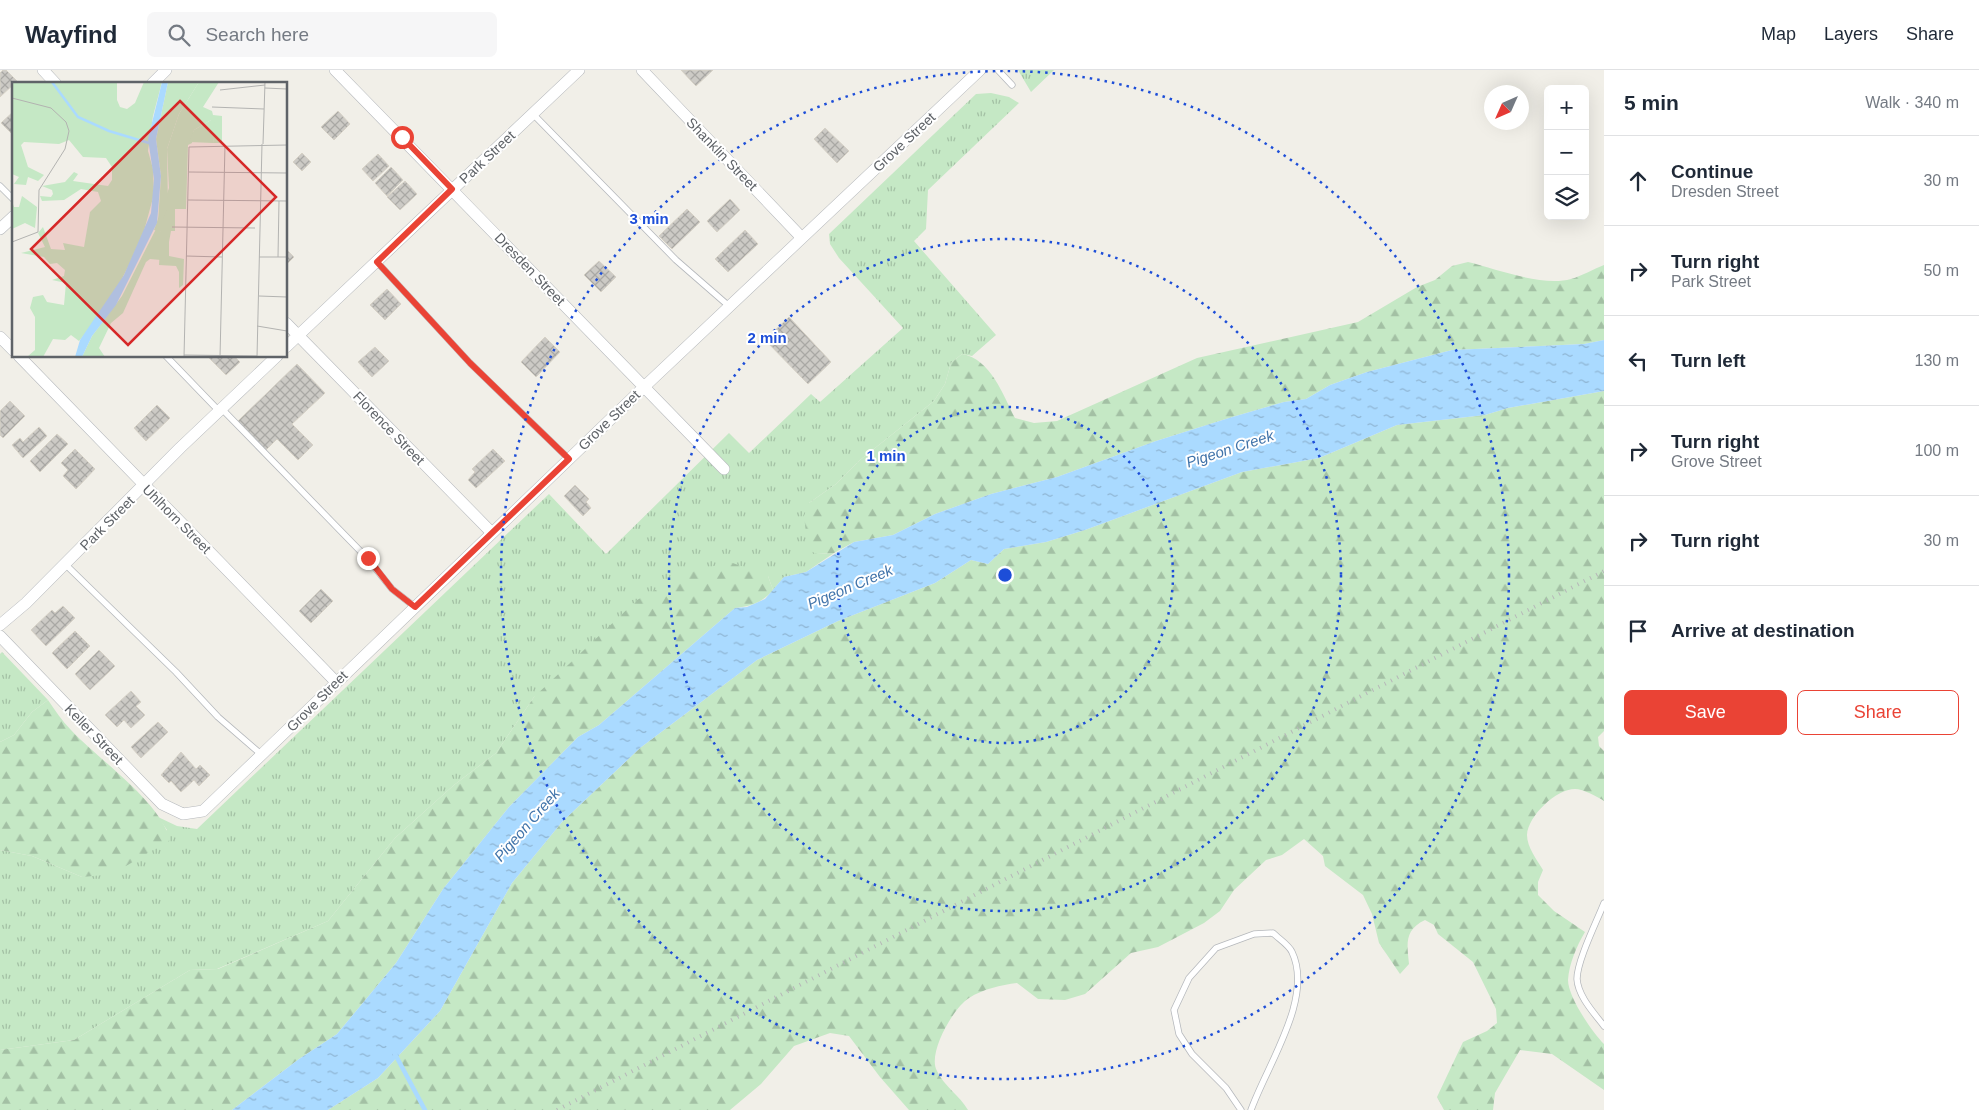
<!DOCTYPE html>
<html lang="en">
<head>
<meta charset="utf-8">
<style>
	:root { --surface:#fff; --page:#f6f6f7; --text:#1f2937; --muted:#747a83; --line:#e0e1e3; --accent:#ea4335 }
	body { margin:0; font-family:Helvetica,sans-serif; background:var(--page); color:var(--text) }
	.controls { position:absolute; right:15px; top:15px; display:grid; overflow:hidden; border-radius:8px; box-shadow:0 5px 20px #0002 }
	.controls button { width:45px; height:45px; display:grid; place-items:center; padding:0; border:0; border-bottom:1px solid var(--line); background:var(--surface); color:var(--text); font:25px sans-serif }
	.compass { position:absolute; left:1484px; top:15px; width:45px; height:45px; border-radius:50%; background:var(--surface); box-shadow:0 5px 20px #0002; rotate:225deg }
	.stop { position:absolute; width:15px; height:15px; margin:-11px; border:4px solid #ea4335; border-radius:50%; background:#fff }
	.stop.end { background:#ea4335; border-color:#fff; box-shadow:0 1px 5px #0008 }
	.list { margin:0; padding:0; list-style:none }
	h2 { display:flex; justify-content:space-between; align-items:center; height:65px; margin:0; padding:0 20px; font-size:21px }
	h2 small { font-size:16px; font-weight:400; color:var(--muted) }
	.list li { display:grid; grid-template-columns:32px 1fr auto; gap:15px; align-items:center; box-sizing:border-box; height:90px; padding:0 20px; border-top:1px solid var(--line) }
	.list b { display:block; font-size:19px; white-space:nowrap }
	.list p { margin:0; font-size:16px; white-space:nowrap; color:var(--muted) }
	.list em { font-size:16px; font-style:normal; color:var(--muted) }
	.actions { display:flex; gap:10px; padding:15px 20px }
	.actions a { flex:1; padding:11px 0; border:1px solid var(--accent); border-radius:8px; text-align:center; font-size:18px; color:var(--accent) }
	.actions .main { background:var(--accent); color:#fff }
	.icon { flex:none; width:28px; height:28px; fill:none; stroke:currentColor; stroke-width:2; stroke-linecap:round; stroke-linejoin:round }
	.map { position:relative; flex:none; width:1604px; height:1040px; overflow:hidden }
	header { display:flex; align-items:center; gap:30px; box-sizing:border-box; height:70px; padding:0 25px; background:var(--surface); border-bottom:1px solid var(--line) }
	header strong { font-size:24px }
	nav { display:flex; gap:28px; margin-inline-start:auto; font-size:18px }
	.search { width:350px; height:45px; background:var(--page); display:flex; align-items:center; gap:12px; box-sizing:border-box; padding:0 18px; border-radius:8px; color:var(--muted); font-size:19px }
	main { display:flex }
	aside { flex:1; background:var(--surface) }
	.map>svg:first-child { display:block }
	.grass { fill:url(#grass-tufts) }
	.forest { fill:url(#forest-firs) }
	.water { fill:url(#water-ripples) }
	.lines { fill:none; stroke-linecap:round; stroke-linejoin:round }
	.stream { stroke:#aadaff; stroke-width:4.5 }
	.building { fill:url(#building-cross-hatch); stroke:#d6d1c6 }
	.lane-casing { stroke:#b5b8bc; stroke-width:7 }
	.street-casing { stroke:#b5b8bc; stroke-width:12 }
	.lane { stroke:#fff; stroke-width:5.5 }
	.street { stroke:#fff; stroke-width:11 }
	.rail { stroke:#b6b7b8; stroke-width:4; stroke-dasharray:1 6; stroke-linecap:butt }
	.route { stroke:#ea4335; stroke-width:6 }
	.ring { fill:none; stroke:#1d4ed8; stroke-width:2.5; stroke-dasharray:2.5 5 }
	.labels { text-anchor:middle; stroke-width:4; stroke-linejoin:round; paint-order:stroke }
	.street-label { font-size:14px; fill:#5f6368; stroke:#fff }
	.water-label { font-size:15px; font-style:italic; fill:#4174aa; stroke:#fff }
	.inset-river { fill:none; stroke:#aadaff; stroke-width:2.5 }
	.inset-road { fill:none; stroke:#b3b3b1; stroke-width:1 }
	.view { fill:#d62828; fill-opacity:0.15; stroke:#d62828; stroke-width:2.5 }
	.inset-edge { fill:none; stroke:#5f6368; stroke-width:2.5 }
	.centre { fill:#1d4ed8; stroke:#fff; stroke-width:2.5 }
	.ring-label { font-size:15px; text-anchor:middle; font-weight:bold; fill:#1d4ed8; stroke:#fff; stroke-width:4; stroke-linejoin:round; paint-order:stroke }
</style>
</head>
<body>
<header>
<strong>Wayfind</strong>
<div class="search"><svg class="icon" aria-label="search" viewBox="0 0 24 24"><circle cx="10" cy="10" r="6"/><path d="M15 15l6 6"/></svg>Search here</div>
<nav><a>Map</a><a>Layers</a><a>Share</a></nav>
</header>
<main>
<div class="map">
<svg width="1604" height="1040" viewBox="0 0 1604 1040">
	<defs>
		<pattern id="grass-tufts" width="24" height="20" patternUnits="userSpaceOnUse" patternTransform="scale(1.25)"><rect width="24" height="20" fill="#c5e8c5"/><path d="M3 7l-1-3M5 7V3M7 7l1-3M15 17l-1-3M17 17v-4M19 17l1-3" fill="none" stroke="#a3c0a4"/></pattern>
		<pattern id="forest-firs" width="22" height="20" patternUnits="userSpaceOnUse" patternTransform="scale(1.25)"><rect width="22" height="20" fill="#c5e8c5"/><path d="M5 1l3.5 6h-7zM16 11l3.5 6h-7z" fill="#a3c0a4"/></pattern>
		<pattern id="water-ripples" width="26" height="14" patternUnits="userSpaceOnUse" patternTransform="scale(1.25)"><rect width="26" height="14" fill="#aadaff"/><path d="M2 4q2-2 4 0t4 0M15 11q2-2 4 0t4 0" fill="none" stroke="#8eb4d2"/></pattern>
		<pattern id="building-cross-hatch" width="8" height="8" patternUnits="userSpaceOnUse" patternTransform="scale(1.25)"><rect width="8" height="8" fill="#cccac5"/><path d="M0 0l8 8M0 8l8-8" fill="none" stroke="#a9a8a4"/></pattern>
	</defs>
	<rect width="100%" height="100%" fill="#f1efe8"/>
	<path class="grass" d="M 1018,0 L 1054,0 L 1031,22 Z
		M 991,23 L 1009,27 L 1019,33 L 928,120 L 926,159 L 914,171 L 996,265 L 972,286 L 962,284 L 951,293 L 945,314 L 934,331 L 860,390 L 836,414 L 809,433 L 817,484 L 834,483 L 806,502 L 784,507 L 773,520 L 768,506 L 534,627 L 496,683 L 454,715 L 395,768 L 328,851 L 217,899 L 190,900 L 74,970 L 0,980 L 0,780 L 32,786 L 82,807 L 167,760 L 158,747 L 177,756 L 197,759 L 549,424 L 606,484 L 729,363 L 749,383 L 811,324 L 820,332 L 903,258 L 839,188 L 830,174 L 829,164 L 976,24 Z
		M 2,582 L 48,630 L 32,642 L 14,665 L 0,672 L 0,584 Z"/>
	<path class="forest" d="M 1468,192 C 1497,199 1542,217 1571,209 C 1582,206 1593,199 1604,195 L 1604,270 L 1584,274 L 1452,280 L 1367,302 L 1330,315 L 1306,329 L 1284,332 L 1229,348 L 1156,371 L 1057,407 L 991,424 L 935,444 L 893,465 L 854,472 L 834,483 L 817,484 L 808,480 L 804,446 L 809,433 L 836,414 L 860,390 L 934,331 L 945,314 L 951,293 L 962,284 C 991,289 1003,325 1015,348 L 1034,353 L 1057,351 L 1197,288 L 1358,252 L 1417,217 L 1435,210 L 1452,196 Z
		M 1604,321 L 1604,661 L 1598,667 L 1599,676 L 1604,681 L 1604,731 C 1598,727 1583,719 1575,719 C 1556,719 1528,746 1527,765 C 1527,777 1537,790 1543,800 L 1538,812 L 1538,825 L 1554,841 L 1585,862 C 1577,875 1569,894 1568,910 C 1568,927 1592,962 1604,974 L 1604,1020 L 1552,984 L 1520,980 L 1495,1023 L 1493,1040 L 1444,1040 L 1437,1027 L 1463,972 L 1487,961 L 1497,953 L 1496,939 L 1473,892 L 1438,864 L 1434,855 L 1425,850 C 1404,860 1407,874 1409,894 L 1400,904 L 1379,873 L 1372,844 L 1363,825 L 1325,796 L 1323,786 L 1304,769 L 1282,785 L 1266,790 L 1234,820 L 1220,841 L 1204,853 L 1158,877 L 1131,883 L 1085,924 L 1065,930 L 1038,929 L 1017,913 C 1001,915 983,919 969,928 C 953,938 927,984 937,1001 C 944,1016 960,1026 968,1040 L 909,1040 L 880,1007 L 849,966 L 830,963 L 794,976 L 761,1014 L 730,1040 L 328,1040 L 378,1008 L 440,941 L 512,813 L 562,752 L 640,678 L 757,590 L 838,551 L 935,513 L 971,490 L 988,494 L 1004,479 L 1046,472 L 1085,460 L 1242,402 L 1319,388 L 1397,355 L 1485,345 L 1508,338 Z
		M 730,492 L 768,506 L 773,520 C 763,532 751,536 735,538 L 599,655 L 578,667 L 509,737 L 443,819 L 396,893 L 337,964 L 299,989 L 232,1040 L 0,1040 L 0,980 L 74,970 L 190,900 L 218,899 L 328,851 L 395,768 L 454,715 L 496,683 L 534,627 L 637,530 L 687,503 Z
		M 48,630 C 55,640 62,651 71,660 C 99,690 160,731 170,770 L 126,796 L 104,805 L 82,807 L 32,786 L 0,780 L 0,672 L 14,665 L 32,642 Z"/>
	<path class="water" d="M 1604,270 L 1604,321 L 1508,338 L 1485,345 L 1397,355 L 1319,388 L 1242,402 L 1085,460 L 1046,472 L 1004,479 L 988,494 L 971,490 L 935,513 L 838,551 L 757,590 L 640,678 L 562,752 L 512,813 L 440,941 L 378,1008 L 328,1040 L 232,1040 L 299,989 L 337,964 L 396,893 L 443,819 L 509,737 L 578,667 L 599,655 L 735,538 L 747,537 L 765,529 L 784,507 L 806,502 L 854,472 L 893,465 L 935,444 L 991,424 L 1057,407 L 1156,371 L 1229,348 L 1284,332 L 1306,329 L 1330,315 L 1367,302 L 1452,280 L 1584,274 Z"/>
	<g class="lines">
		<path class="stream" d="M 395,984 L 425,1040"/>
	</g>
	<path class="building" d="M 3,0 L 6,0 L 17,11 L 0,27 L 0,3 Z
		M 681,0 L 713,0 L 696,16 Z
		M 14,41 L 14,62 L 12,64 L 1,53 Z
		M 338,41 L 350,54 L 334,70 L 321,57 Z
		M 825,58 L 849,81 L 837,93 L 814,69 Z
		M 302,83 L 311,92 L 302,101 L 293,92 Z
		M 378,84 L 389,96 L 373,111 L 362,99 Z
		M 391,97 L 403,110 L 387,126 L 375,113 Z
		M 405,111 L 417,124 L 400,140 L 387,127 Z
		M 730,129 L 740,140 L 717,162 L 707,151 Z
		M 687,139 L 700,152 L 672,179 L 659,166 Z
		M 745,160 L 758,174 L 728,202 L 715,189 Z
		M 286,179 L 294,187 L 286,195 Z
		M 599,191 L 616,207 L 601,222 L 584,205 Z
		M 387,219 L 401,234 L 385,250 L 370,235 Z
		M 789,247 L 831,292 L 808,314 L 765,270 Z
		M 545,267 L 560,282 L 536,307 L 521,292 Z
		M 375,277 L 389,291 L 372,307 L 358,292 Z
		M 207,286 L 234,286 L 240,292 L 226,305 Z
		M 297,294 L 325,323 L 292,354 L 313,375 L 298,390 L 277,369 L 266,380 L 238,351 Z
		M 10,331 L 25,346 L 3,368 L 0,365 L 0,341 Z
		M 157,335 L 170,348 L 146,371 L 134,358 Z
		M 39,357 L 47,366 L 23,388 L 12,375 L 20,368 L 23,372 Z
		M 57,364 L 68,374 L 40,402 L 30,391 Z
		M 75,379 L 95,399 L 76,419 L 63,406 L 68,400 L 61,393 Z
		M 493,379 L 505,391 L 476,418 L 468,410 L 475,402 L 472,399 Z
		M 575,415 L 589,429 L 586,432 L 591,438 L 583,446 L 564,426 Z
		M 321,519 L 333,531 L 311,553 L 299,541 Z
		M 63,536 L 75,548 L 46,576 L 31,560 L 52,540 L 55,543 Z
		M 75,561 L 90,576 L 67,599 L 52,583 Z
		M 99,580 L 115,596 L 90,620 L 75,604 Z
		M 131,621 L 141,632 L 136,636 L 145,645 L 131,658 L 124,650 L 117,657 L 105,645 Z
		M 158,652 L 168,662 L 141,688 L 131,677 Z
		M 181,682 L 196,699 L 200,695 L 210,705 L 199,716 L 194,710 L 181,722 L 171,711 L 169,713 L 161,705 Z"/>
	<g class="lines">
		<g class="lane-casing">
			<path id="lane" d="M 998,0 L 1012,15
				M 533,44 L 676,190 L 730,237
				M 0,116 L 14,130
				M 377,192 L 470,293 L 569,389
				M 166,286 L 219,341
				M 222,339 L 368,489 L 392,519 L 415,537
				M 65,494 L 176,602 L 218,647 L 262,685
				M 1604,833 C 1597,851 1577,891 1577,909 C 1578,926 1594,943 1604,956
				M 1241,1040 L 1226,1018 L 1192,984 L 1179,964 L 1174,940 L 1189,908 L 1216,878 L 1254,864 L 1273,863 C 1279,869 1289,875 1292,882 C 1314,928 1267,995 1251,1040"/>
		</g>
		<g class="street-casing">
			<path id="street" d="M 43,0 L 56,14
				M 335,0 L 724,399
				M 642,0 L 802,168
				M 152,14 L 166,0
				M 0,159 L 14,146
				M 286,253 L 492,463
				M 0,267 L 14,281
				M 286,277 L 579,0
				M 19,286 L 336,612
				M 0,555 L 26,533 L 180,378 L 277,286
				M 0,566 L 162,734 L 183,744 L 203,741 L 644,317 L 980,0"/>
		</g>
		<use href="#lane" class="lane"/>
		<use href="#street" class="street"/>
		<path class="rail" d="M 557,1040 L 1604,501"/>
	</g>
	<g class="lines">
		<path class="route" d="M 368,488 L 392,519 L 415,537 L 569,389 L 470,293 L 377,192 L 452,119 L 402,67"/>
	</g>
	<g class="ring">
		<circle cx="1005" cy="505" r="168"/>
		<circle cx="1005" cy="505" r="336"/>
		<circle cx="1005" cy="505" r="504"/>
	</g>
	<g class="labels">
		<g class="street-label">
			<text transform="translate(904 72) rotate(-43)" y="5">Grove Street</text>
			<text transform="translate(722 84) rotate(46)" y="5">Shanklin Street</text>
			<text transform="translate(487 87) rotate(-43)" y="5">Park Street</text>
			<text transform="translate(530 199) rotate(46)" y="5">Dresden Street</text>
			<text transform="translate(609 350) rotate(-44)" y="5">Grove Street</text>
			<text transform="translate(389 358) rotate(46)" y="5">Florence Street</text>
			<text transform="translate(177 449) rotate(45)" y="5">Uhlhorn Street</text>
			<text transform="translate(107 453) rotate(-45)" y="5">Park Street</text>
			<text transform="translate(317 631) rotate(-45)" y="5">Grove Street</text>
			<text transform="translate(94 664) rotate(46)" y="5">Keller Street</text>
		</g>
		<g class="water-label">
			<text transform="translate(1230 379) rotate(-18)" y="5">Pigeon Creek</text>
			<text transform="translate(850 517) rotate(-23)" y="5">Pigeon Creek</text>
			<text transform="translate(527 755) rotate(-49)" y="5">Pigeon Creek</text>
		</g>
	</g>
	<g transform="translate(12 12)">
		<rect width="275" height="275" fill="#f1efe8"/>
		<path d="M 187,0 L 207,0 L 191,25 L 200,29 L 201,33 L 210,34 L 210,61 L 201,61 L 203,44 L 199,38 L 182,48 L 180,61 L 176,63 L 174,127 L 163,127 L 163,149 L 159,149 L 157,160 L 157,174 L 172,177 L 171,203 L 167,206 L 167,190 L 164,184 L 147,183 L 149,150 L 142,148 L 157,106 L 155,67 L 167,32 Z" fill="#c5e8c5"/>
		<path d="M 0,0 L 105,0 L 105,18 L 108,25 L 115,27 L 123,21 L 132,0 L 150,0 L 141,34 L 136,69 L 141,87 L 142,112 L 129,160 L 102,212 L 72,253 L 67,259 L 59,253 L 53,258 L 41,257 L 31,275 L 15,275 L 23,268 L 23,235 L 18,226 L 21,215 L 31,213 L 35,220 L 52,223 L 54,201 L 40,198 L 52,194 L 53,188 L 45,181 L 38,182 L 32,175 L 9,171 L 33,165 L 26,151 L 31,145 L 39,167 L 53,168 L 51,161 L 72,165 L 78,130 L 89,119 L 86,110 L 69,107 L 52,118 L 30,119 L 28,114 L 39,115 L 41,112 L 40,108 L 30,104 L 53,100 L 62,90 L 66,92 L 61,99 L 96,104 L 100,98 L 100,85 L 94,76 L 71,75 L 57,58 L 47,62 L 12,60 L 9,63 L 16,85 L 32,93 L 26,99 L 16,95 L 14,103 L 2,102 L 7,95 L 0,92 ZM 156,0 L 187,0 L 167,32 L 155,67 L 156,125 L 151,137 L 146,139 L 149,94 L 144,57 ZM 199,38 L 202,38 L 204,46 L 201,61 L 177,60 L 182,48 ZM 10,114 L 25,125 L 23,146 L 13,141 L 0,147 L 0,119 L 2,125 L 7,125 ZM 145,145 L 149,150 L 149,178 L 138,177 L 134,180 L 111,231 L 99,241 L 87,266 L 93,275 L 70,275 L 80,254 L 110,214 Z" fill="#c5e8c5"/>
		<path d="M 150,0 L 156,0 L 144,57 L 149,94 L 145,141 L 104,223 L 80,254 L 70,275 L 63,275 L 68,258 L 112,193 L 139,131 L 142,97 L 136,57 Z" fill="#aadaff"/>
		<path class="inset-river" d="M 40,0 L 66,35 L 97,49 L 137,61"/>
		<path class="inset-road" d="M 253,6 L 275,7M 208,8 L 253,3M 0,16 L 39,26 L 54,40 L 57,49 L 53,67 L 27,108 L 26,150 L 0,160M 200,25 L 252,27M 251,62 L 253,0M 177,90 L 275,91M 176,118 L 275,119M 160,145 L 243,146M 174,174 L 210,175M 247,175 L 275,175M 266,175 L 267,119M 247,214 L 275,215M 245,244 L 275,249M 172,273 L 245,274M 172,275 L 177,65 L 275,63M 208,275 L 213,63M 245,275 L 250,62"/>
		<path class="view" d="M 168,19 L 264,115 L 116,263 L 19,167 Z"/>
		<rect width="275" height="275" class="inset-edge"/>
	</g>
	<circle cx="1005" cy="505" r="8" class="centre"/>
	<g class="ring-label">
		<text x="649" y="154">3 min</text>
		<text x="767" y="273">2 min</text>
		<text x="886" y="391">1 min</text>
	</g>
</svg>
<div class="controls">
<button>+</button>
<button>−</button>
<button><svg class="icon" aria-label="layers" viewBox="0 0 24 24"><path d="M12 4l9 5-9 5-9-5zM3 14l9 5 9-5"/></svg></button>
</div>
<svg class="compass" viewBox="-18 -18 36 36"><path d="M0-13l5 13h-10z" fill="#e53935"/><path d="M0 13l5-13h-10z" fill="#747a83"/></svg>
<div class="stop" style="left:402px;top:67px"></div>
<div class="stop end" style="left:368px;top:488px"></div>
</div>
<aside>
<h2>5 min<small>Walk · 340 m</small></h2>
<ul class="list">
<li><svg class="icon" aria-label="ahead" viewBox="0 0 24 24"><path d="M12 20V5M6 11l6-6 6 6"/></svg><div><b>Continue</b><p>Dresden Street</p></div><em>30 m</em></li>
<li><svg class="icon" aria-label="right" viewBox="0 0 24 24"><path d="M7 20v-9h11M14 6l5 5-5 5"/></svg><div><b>Turn right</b><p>Park Street</p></div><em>50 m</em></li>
<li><svg class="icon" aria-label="left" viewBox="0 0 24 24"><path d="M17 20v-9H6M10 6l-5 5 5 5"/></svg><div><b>Turn left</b></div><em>130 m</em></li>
<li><svg class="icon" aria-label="right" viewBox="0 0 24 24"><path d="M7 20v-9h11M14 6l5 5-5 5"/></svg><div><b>Turn right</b><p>Grove Street</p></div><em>100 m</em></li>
<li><svg class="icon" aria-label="right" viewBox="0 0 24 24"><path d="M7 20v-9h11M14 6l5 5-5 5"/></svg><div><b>Turn right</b></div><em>30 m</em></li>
<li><svg class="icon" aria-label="arrive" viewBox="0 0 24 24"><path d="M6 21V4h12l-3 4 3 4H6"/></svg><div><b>Arrive at destination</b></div></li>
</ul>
<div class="actions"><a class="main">Save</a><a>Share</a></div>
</aside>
</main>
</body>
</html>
